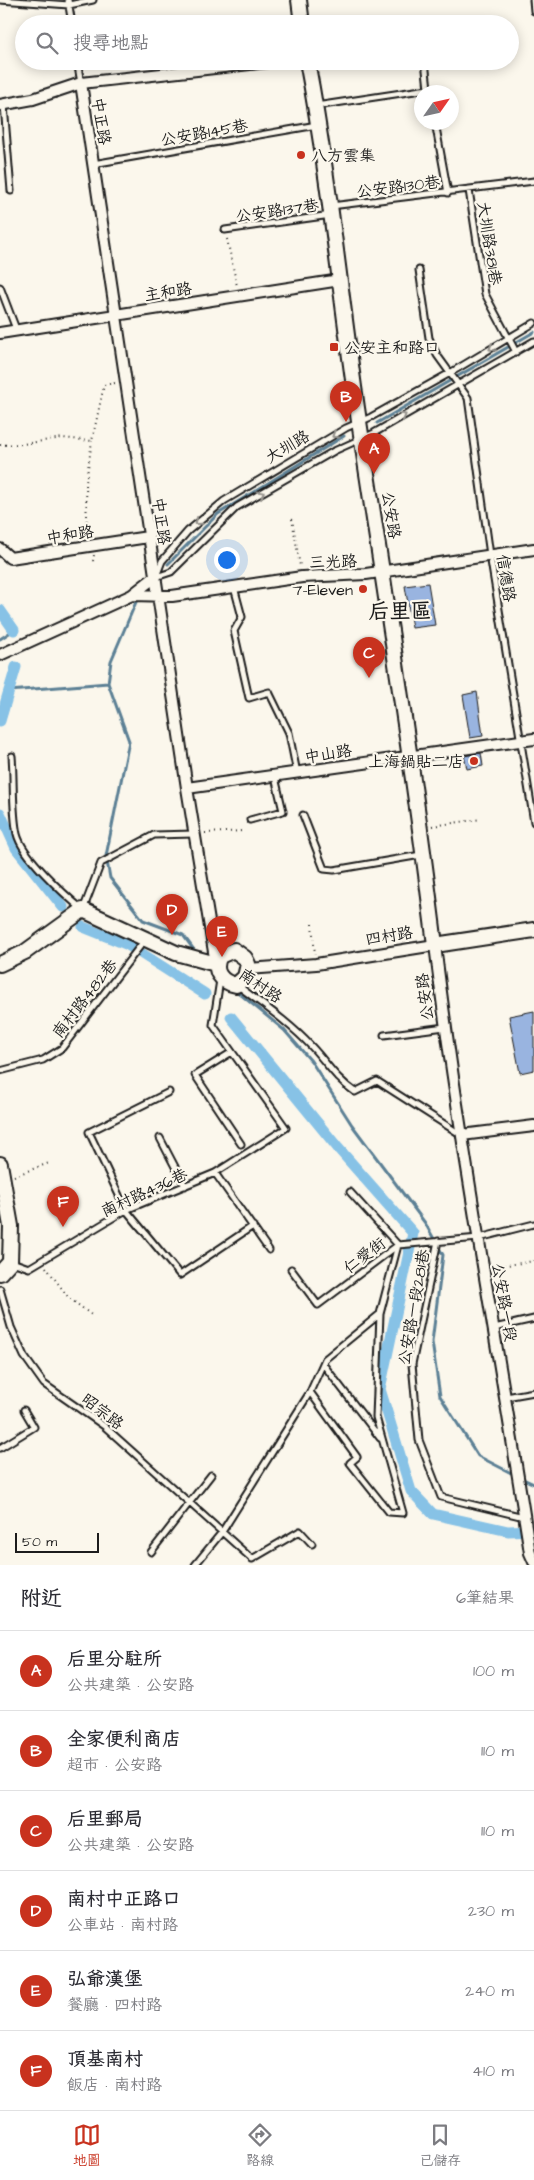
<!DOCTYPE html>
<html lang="zh-TW">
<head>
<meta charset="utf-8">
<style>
	:root { --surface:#fff; --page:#f2f2f3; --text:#2b2b33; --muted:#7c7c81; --line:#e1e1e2; --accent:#c8321e }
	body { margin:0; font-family:"Architects Daughter","LXGW WenKai TC",sans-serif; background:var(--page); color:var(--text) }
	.compass { position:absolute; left:414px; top:85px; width:45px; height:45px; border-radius:50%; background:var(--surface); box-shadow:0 2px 12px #0003; rotate:56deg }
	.scale { position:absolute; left:15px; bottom:12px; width:84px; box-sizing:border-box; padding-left:5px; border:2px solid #1c1c1c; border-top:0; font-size:14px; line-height:18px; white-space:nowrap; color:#1c1c1c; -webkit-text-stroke:4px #fbf7ec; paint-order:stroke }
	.you { position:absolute; left:226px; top:559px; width:18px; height:18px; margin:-12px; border:4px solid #fff; border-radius:50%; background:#1a73e8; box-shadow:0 0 0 8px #1a73e833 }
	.badge { display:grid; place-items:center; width:32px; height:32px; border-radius:50%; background:var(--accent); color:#fff; font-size:16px; font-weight:700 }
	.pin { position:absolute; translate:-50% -41px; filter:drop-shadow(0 1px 2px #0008) }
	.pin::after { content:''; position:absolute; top:26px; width:18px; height:15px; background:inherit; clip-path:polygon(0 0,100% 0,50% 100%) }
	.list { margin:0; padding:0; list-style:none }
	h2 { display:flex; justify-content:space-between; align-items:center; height:65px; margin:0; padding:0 20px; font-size:21px }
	h2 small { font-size:16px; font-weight:400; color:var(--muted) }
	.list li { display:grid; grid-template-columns:32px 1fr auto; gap:15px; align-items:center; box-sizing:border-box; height:80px; padding:0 20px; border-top:1px solid var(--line) }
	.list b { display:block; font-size:19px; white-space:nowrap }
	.list p { margin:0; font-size:16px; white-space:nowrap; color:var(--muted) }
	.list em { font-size:16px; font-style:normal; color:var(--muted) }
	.icon { flex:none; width:28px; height:28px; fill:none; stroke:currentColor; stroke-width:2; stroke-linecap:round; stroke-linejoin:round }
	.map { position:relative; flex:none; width:534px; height:1565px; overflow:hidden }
	.search { position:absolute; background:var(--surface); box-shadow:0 2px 12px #0003; left:15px; right:15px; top:15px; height:55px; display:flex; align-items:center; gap:12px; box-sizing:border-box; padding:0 18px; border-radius:28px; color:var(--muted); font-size:19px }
	.sheet { height:545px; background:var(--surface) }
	nav { display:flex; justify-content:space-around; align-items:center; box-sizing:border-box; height:70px; border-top:1px solid var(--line); background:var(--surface); font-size:14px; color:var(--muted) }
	nav a { display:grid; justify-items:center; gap:2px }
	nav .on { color:var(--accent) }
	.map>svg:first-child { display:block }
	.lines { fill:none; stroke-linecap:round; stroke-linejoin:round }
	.stream { stroke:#5c8095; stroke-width:3 }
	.canal { stroke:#87c2e6; stroke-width:11 }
	.building { fill:#99b4e0; stroke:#1c1c1c }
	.lane-casing { stroke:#1c1c1c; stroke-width:9 }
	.street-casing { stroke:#1c1c1c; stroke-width:14 }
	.secondary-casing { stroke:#1c1c1c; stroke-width:18 }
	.path { stroke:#1c1c1c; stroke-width:2; stroke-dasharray:1 4; stroke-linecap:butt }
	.lane { stroke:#fbf7ec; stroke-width:5 }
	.street { stroke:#fbf7ec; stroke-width:10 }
	.secondary { stroke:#fbf7ec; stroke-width:14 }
	.oneway { stroke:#97948e }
	.poi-dot { fill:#c8321e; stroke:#fbf7ec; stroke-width:2 }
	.labels { text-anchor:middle; stroke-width:4.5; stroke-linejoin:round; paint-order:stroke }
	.street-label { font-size:16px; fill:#1c1c1c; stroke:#fbf7ec }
	.poi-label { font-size:16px; fill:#1c1c1c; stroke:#fbf7ec; text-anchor:start }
	.district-label { font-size:21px; font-weight:bold; fill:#1c1c1c; stroke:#fbf7ec }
</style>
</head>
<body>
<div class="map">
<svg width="534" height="1565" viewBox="0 0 534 1565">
	<rect width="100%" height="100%" fill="#fbf7ec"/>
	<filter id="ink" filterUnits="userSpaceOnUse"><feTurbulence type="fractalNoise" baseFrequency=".02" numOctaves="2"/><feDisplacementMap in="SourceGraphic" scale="10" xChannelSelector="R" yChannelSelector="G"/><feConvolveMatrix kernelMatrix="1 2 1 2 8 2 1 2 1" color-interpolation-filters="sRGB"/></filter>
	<g filter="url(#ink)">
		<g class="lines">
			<path class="stream" d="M 377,423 L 534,332
				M 168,564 L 218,514 L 344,436
				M 136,602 L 111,661 L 108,683 L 129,741 L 106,856 L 110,878 L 143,920 L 183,935 L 197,954
				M 0,639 L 14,630
				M 9,691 L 108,683
				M 234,989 L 284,1030 L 311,1061 L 352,1125 L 425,1223 L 443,1255 L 432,1342 L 440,1396 L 478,1456 L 515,1475
				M 521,1478 L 534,1484"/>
			<path class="canal" d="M 0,610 L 14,630
				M 0,721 L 16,667
				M 0,813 L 16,848 L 63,907
				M 83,927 L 128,945 L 205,994
				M 231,1017 L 338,1148 L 413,1233 L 380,1389 L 411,1491 L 433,1514 L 508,1531 L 534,1530"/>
		</g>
		<path class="building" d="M 428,583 L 435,625 L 412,628 L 405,586 Z
			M 477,692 L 483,736 L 470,738 L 463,695 Z
			M 481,753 L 483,766 L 467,769 L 464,756 Z
			M 534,1011 L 534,1070 L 520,1073 L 509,1016 Z"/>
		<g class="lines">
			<g class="lane-casing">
				<path id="lane" d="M 0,0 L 69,5 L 93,0
					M 68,0 L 72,24
					M 533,0 L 534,11
					M 77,61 L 81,83
					M 425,61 L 428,89
					M 4,105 L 11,191
					M 316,106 L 428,89 L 429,92
					M 435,122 L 448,193
					M 93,164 L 317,125
					M 469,190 L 485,294 L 516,352
					M 331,206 L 534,181
					M 225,230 L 331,215
					M 419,270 L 429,338 L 437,355 L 468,398 L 490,555 L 534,822
					M 0,287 L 16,329
					M 157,574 L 162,561 L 188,531 L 224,501 L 346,428 L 371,417 L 450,373 L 534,323
					M 156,577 L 171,572 L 237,507 L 334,451 L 374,433 L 534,341
					M 234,587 L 242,617 L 234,631 L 249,698 L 269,692 L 289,733 L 297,773
					M 12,756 C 14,780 12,811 17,834 C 22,856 65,895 83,910 L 101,863 L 154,835 L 194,834
					M 303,815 L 324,869 L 334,870 L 421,855
					M 250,820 L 283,811 L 275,777
					M 237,985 C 262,1004 290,1023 312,1047 C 328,1064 335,1078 355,1092 L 377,1081 L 460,1134
					M 384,1035 L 445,1027
					M 232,1052 L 195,1075 L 241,1144
					M 0,1071 L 43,1060 L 62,1048 L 144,941
					M 169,1092 L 89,1132 L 126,1210 L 180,1275 L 253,1226
					M 160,1138 L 185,1186
					M 215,1173 L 269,1250
					M 438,1241 L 412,1364 L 419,1440 L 441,1497 L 524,1517
					M 12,1262 L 29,1268 L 126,1210 L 215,1173 L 286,1128 L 213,1025 L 220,980
					M 291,1269 L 318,1305 L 398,1245 L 479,1238 L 534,1224
					M 0,1289 L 11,1327 L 24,1356 L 44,1384 L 104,1426 L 252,1559 L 300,1531 L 312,1544
					M 494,1328 L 534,1319
					M 323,1364 L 380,1438
					M 310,1392 L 357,1457 L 350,1463 L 389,1512 L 403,1513 L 376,1417 L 380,1314
					M 506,1397 L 534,1392
					M 0,1448 L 34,1427 L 24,1410
					M 151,1552 L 211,1475
					M 195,1565 L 222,1532 L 310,1392 L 325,1359 L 380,1314 L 398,1245 L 350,1192"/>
			</g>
			<g class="street-casing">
				<path id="street" d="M 81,83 L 187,788 L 216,964
					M 0,105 L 33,99 L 81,83 L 277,61
					M 0,333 L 340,280
					M 0,549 L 10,558 L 148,537
					M 132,595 L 172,596 L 302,577 L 366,574 L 534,549
					M 0,655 L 132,595 L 155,577
					M 187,788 L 534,739
					M 248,969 L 316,964 L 435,945 C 460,1149 499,1350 530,1553 L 534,1562
					M 462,1135 L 534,1126"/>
			</g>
			<g class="secondary-casing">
				<path id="secondary" d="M 299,0 L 302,24
					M 307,61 C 329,176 340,292 357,408 C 384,587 413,765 435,945 L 534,930
					M 234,950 L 245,958 L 248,964 L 245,977 L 236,985 C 221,982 212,971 220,956 Z
					M 0,964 L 25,952 L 83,910 L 176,953 L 216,964
					M 0,1164 L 11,1226 L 10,1262 L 0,1273"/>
			</g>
			<path class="path" d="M 227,239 L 237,286
				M 0,445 L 23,444 L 62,438 L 92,441 L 104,385 L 115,383
				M 292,519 L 300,566
				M 87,536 L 86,482 L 92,441
				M 93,561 L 94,555
				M 432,826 L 481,819
				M 205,833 L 243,831
				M 312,924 L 315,954
				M 14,1176 L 49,1163
				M 46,1267 L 68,1297 L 94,1317
				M 494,1267 L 534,1261"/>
			<use href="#lane" class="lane"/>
			<use href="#street" class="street"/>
			<use href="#secondary" class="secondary"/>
		</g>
		<defs><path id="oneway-chevron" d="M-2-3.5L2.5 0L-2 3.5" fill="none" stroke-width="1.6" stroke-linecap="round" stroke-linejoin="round" transform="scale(1.25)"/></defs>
		<g class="oneway">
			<use href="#oneway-chevron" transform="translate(492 348) rotate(149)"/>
			<use href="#oneway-chevron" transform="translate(403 416) rotate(-30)"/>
			<use href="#oneway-chevron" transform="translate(335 435) rotate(148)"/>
			<use href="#oneway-chevron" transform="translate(261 494) rotate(-30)"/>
			<use href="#oneway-chevron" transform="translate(198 522) rotate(140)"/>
		</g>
	</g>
	<g class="poi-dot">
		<circle cx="301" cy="155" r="5"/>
		<rect x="329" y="342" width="10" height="10" rx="2.5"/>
		<circle cx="363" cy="589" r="5"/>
		<circle cx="474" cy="761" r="5"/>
	</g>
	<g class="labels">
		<g class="street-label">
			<text transform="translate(102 121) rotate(81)" y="6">中正路</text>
			<text transform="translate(204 132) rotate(-10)" y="6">公安路145巷</text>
			<text transform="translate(398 186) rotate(-7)" y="6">公安路130巷</text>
			<text transform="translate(277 210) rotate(-8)" y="6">公安路137巷</text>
			<text transform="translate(490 243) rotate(81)" y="6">大圳路381巷</text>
			<text transform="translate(168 291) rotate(-9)" y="6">主和路</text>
			<text transform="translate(287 446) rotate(-31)" y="6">大圳路</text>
			<text transform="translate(392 515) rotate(81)" y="6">公安路</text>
			<text transform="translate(162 521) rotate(82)" y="6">中正路</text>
			<text transform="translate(70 534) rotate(-9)" y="6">中和路</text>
			<text transform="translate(333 561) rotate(-2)" y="6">三光路</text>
			<text transform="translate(507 578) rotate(81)" y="6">信德路</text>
			<text transform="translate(328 753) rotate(-9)" y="6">中山路</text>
			<text transform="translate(389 935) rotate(-9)" y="6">四村路</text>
			<text transform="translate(261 985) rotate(34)" y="6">南村路</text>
			<text transform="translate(424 997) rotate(-97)" y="6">公安路</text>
			<text transform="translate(84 998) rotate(-52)" y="6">南村路482巷</text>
			<text transform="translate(144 1192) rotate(-25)" y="6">南村路436巷</text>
			<text transform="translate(364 1255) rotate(-37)" y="6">仁愛街</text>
			<text transform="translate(505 1302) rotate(80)" y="6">公安路一段</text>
			<text transform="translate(413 1307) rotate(-80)" y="6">公安路一段281巷</text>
			<text transform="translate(103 1411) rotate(37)" y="6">昭宗路</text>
		</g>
		<g class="poi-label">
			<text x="311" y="161">八方雲集</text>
			<text x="344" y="353">公安主和路口</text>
			<text x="353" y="595" text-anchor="end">7-Eleven</text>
			<text x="464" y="767" text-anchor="end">上海鍋貼二店</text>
		</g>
		<g class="district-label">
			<text x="400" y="618">后里區</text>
		</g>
	</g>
</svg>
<svg class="compass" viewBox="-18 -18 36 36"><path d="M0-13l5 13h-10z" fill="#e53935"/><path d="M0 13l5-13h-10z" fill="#7c7c81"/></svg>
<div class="scale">50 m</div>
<div class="you"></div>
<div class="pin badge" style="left:374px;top:474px">A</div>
<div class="pin badge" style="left:346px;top:422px">B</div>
<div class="pin badge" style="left:369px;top:678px">C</div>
<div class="pin badge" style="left:172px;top:935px">D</div>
<div class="pin badge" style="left:222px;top:957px">E</div>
<div class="pin badge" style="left:63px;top:1227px">F</div>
<div class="search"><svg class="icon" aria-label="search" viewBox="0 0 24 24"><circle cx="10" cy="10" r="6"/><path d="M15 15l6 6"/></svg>搜尋地點</div>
</div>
<section class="sheet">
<h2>附近<small>6筆結果</small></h2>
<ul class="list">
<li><span class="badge">A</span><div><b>后里分駐所</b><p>公共建築 · 公安路</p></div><em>100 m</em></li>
<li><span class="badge">B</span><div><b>全家便利商店</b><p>超市 · 公安路</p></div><em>110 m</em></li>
<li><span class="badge">C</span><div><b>后里郵局</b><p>公共建築 · 公安路</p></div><em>110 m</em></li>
<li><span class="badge">D</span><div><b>南村中正路口</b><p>公車站 · 南村路</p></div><em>230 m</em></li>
<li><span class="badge">E</span><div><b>弘爺漢堡</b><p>餐廳 · 四村路</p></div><em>240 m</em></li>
<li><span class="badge">F</span><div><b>頂基南村</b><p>飯店 · 南村路</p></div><em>410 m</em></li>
</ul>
</section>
<nav>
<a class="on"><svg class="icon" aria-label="map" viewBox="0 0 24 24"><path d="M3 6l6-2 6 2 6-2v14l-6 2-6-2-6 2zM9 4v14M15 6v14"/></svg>地圖</a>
<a><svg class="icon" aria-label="directions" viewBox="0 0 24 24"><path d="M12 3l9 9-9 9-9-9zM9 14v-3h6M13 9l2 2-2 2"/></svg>路線</a>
<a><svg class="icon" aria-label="saved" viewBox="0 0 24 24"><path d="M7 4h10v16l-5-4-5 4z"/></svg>已儲存</a>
</nav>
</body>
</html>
